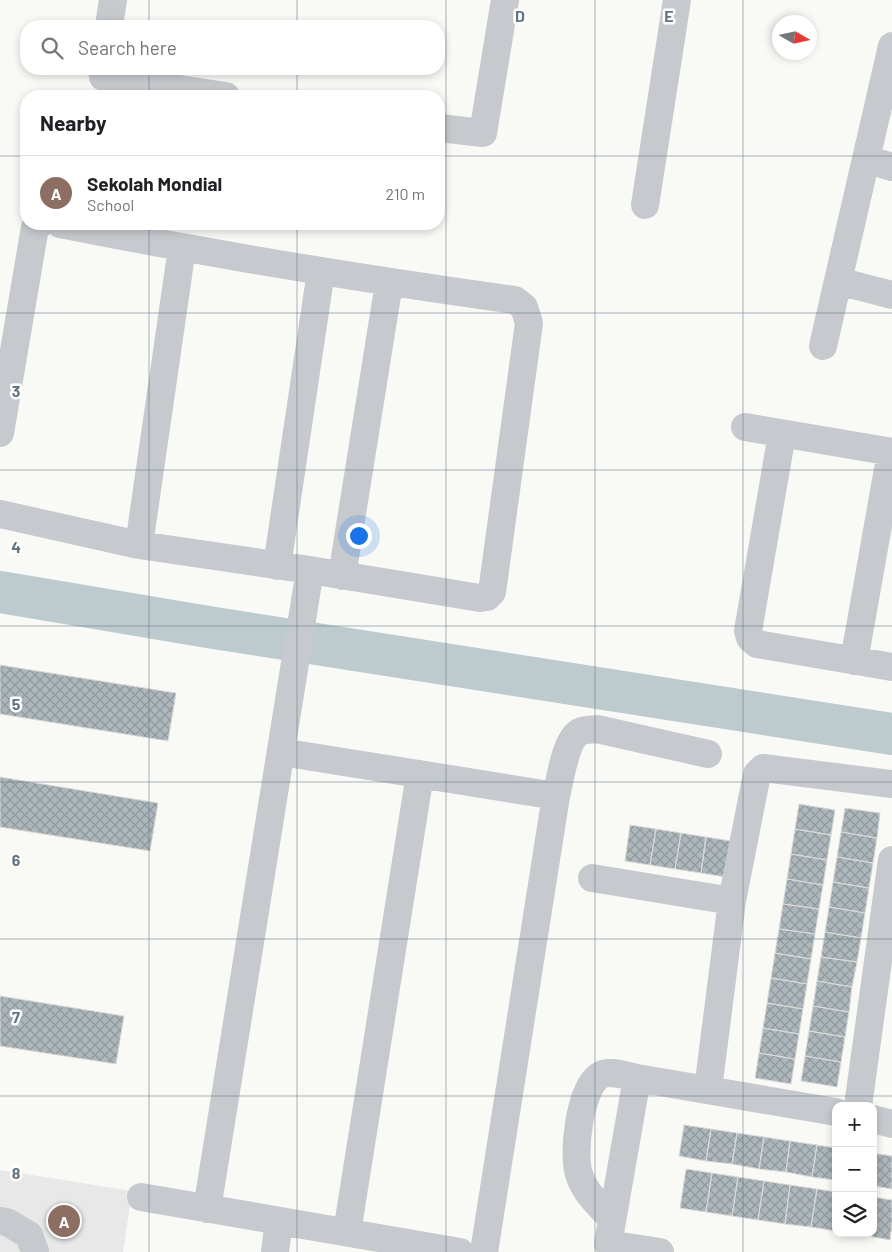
<!DOCTYPE html>
<html lang="en">
<head>
<meta charset="utf-8">
<style>
	:root { --surface:#fff; --page:#f6f6f6; --text:#202124; --muted:#757577; --line:#e0e0e0; --accent:#f04e1f }
	body { margin:0; font-family:Barlow,sans-serif; background:var(--page); color:var(--text) }
	.controls { position:absolute; right:15px; bottom:15px; display:grid; overflow:hidden; border-radius:10px; box-shadow:0 2px 8px #0003 }
	.controls button { width:45px; height:45px; display:grid; place-items:center; padding:0; border:0; border-bottom:1px solid var(--line); background:var(--surface); color:var(--text); font:25px sans-serif }
	.compass { position:absolute; left:772px; top:15px; width:45px; height:45px; border-radius:50%; background:var(--surface); box-shadow:0 2px 8px #0003; rotate:99deg }
	.you { position:absolute; left:358px; top:535px; width:18px; height:18px; margin:-12px; border:4px solid #fff; border-radius:50%; background:#1a73e8; box-shadow:0 0 0 8px #1a73e833 }
	.badge { display:grid; place-items:center; width:32px; height:32px; border-radius:50%; background:var(--accent); color:#fff; font-size:16px; font-weight:700 }
	.pin { position:absolute; translate:-50% -50%; border:2px solid #fff; box-shadow:0 1px 5px #0006 }
	.list { margin:0; padding:0; list-style:none }
	h2 { display:flex; justify-content:space-between; align-items:center; height:65px; margin:0; padding:0 20px; font-size:21px }
	h2 small { font-size:16px; font-weight:400; color:var(--muted) }
	.list li { display:grid; grid-template-columns:32px 1fr auto; gap:15px; align-items:center; box-sizing:border-box; height:75px; padding:0 20px; border-top:1px solid var(--line) }
	.list b { display:block; font-size:19px; white-space:nowrap }
	.list p { margin:0; font-size:16px; white-space:nowrap; color:var(--muted) }
	.list em { font-size:16px; font-style:normal; color:var(--muted) }
	.icon { flex:none; width:28px; height:28px; fill:none; stroke:currentColor; stroke-width:2; stroke-linecap:round; stroke-linejoin:round }
	.map { position:relative; flex:none; width:892px; height:1252px; overflow:hidden }
	.search { position:absolute; background:var(--surface); box-shadow:0 2px 8px #0003; left:20px; top:20px; width:425px; height:55px; display:flex; align-items:center; gap:12px; box-sizing:border-box; padding:0 18px; border-radius:20px; color:var(--muted); font-size:19px }
	.panel { position:absolute; background:var(--surface); box-shadow:0 2px 8px #0003; left:20px; top:90px; width:425px; height:140px; border-radius:20px }
	.map>svg:first-child { display:block }
	.built { fill:#e7e8e7 }
	.lines { fill:none; stroke-linecap:round; stroke-linejoin:round }
	.river { stroke:#bdcace; stroke-width:42 }
	.building { fill:url(#building-cross-hatch); stroke:#dbdbd8 }
	.minor { stroke:#c6cace; stroke-width:28 }
	.grid { fill:none; stroke:#627583; stroke-width:1; stroke-opacity:0.55 }
	.grid-label { font-size:16px; text-anchor:middle; font-weight:bold; fill:#627583; stroke:#fff; stroke-width:5; stroke-linejoin:round; paint-order:stroke }
</style>
</head>
<body>
<div class="map">
<svg width="892" height="1252" viewBox="0 0 892 1252">
	<defs>
		<pattern id="building-cross-hatch" width="8" height="8" patternUnits="userSpaceOnUse" patternTransform="scale(1.25)"><rect width="8" height="8" fill="#adb6bb"/><path d="M0 0l8 8M0 8l8-8" fill="none" stroke="#90999d"/></pattern>
	</defs>
	<rect width="100%" height="100%" fill="#f9f9f6"/>
	<path class="built" d="M 0,1170 L 132,1191 L 123,1252 L 0,1252 Z"/>
	<g class="lines">
		<path class="river" d="M 0,592 L 208,627 L 892,734"/>
	</g>
	<path class="building" d="M 0,665 L 176,693 L 168,741 L 0,714 Z
		M 0,777 L 158,803 L 150,851 L 0,827 Z
		M 799,804 L 835,810 L 831,835 L 795,829 Z
		M 845,808 L 880,813 L 877,838 L 841,832 Z
		M 630,825 L 656,829 L 650,865 L 625,861 Z
		M 656,829 L 681,833 L 675,869 L 650,865 Z
		M 795,829 L 831,835 L 827,860 L 791,854 Z
		M 841,832 L 877,838 L 873,863 L 837,857 Z
		M 681,833 L 706,837 L 701,873 L 675,869 Z
		M 706,837 L 731,841 L 726,877 L 701,873 Z
		M 791,854 L 827,860 L 823,885 L 787,879 Z
		M 837,857 L 873,863 L 869,888 L 833,882 Z
		M 787,879 L 823,885 L 819,909 L 783,904 Z
		M 833,882 L 869,888 L 865,913 L 829,907 Z
		M 783,904 L 819,909 L 815,934 L 779,929 Z
		M 829,907 L 865,913 L 861,938 L 825,932 Z
		M 779,929 L 815,934 L 811,959 L 775,953 Z
		M 825,932 L 861,938 L 857,962 L 821,957 Z
		M 775,953 L 811,959 L 807,984 L 771,978 Z
		M 821,957 L 857,962 L 852,987 L 817,981 Z
		M 771,978 L 807,984 L 803,1009 L 767,1003 Z
		M 817,981 L 852,987 L 849,1012 L 813,1006 Z
		M 0,996 L 124,1016 L 116,1064 L 0,1046 Z
		M 767,1003 L 803,1009 L 799,1034 L 763,1028 Z
		M 813,1006 L 849,1012 L 845,1037 L 809,1031 Z
		M 763,1028 L 799,1034 L 795,1059 L 759,1053 Z
		M 809,1031 L 845,1037 L 841,1062 L 805,1056 Z
		M 759,1053 L 795,1059 L 791,1084 L 755,1078 Z
		M 805,1056 L 841,1062 L 837,1087 L 801,1081 Z
		M 684,1125 L 711,1129 L 706,1161 L 679,1156 Z
		M 711,1129 L 737,1133 L 732,1164 L 706,1161 Z
		M 737,1133 L 764,1137 L 759,1169 L 732,1164 Z
		M 764,1137 L 790,1141 L 786,1172 L 759,1169 Z
		M 790,1141 L 817,1145 L 812,1177 L 786,1172 Z
		M 817,1145 L 836,1148 L 836,1180 L 812,1177 Z
		M 873,1153 L 892,1156 L 892,1189 L 873,1186 Z
		M 686,1169 L 712,1173 L 706,1212 L 680,1208 Z
		M 712,1173 L 738,1177 L 732,1216 L 706,1212 Z
		M 738,1177 L 764,1181 L 758,1220 L 732,1216 Z
		M 764,1181 L 790,1185 L 785,1224 L 758,1220 Z
		M 790,1185 L 817,1189 L 811,1227 L 785,1224 Z
		M 817,1189 L 836,1192 L 836,1231 L 811,1227 Z
		M 873,1197 L 892,1200 L 892,1224 L 890,1240 L 863,1235 L 863,1233 L 873,1233 Z"/>
	<g class="lines">
		<path class="minor" d="M 109,26 L 113,0
			M 103,69 L 103,77 L 106,78 L 226,96
			M 439,128 L 483,133 L 505,0
			M 866,159 L 892,167
			M 645,205 L 677,0
			M 838,281 L 892,295
			M 823,346 L 892,46
			M 745,427 L 892,452
			M 0,433 L 35,227 L 40,224
			M 782,434 L 748,631 L 750,638 L 757,644 L 892,667
			M 0,514 L 139,545 L 310,570 L 480,598 L 487,597 L 492,592 L 529,323 L 524,307 L 515,300 C 362,279 211,254 60,224
			M 139,545 L 182,248
			M 277,566 L 321,271
			M 342,576 L 389,283
			M 854,661 L 891,452
			M 281,752 L 556,796
			M 592,878 L 732,901
			M 708,1089 L 732,901 L 757,774 L 763,768 L 892,784
			M 858,1106 L 892,860
			M 873,1119 L 892,1124
			M 141,1197 L 460,1252
			M 207,1209 L 310,570
			M 612,1219 C 600,1206 586,1194 580,1177 C 571,1156 580,1089 599,1076 C 609,1069 626,1076 637,1078
			M 0,1221 L 7,1222 L 29,1235 L 35,1252
			M 347,1232 L 420,774
			M 275,1252 L 279,1221
			M 484,1252 L 556,796 C 560,781 565,742 578,733 C 583,729 591,730 597,729 L 708,754
			M 660,1252 L 608,1244 L 637,1078 L 836,1112"/>
	</g>
	<path class="grid" d="M 149,0 L 149,26M 297,0 L 297,26M 446,0 L 446,1252M 595,0 L 595,1252M 743,0 L 743,1252M 149,69 L 149,96M 297,69 L 297,96M 0,156 L 26,156M 439,156 L 892,156M 149,224 L 149,1252M 297,224 L 297,1252M 0,313 L 892,313M 0,470 L 892,470M 0,626 L 892,626M 0,782 L 892,782M 0,939 L 892,939M 0,1096 L 892,1096"/>
	<g class="grid-label">
		<text x="520" y="22">D</text>
		<text x="669" y="22">E</text>
		<text x="16" y="397">3</text>
		<text x="16" y="553">4</text>
		<text x="16" y="710">5</text>
		<text x="16" y="866">6</text>
		<text x="16" y="1023">7</text>
		<text x="16" y="1179">8</text>
	</g>
</svg>
<div class="controls">
<button>+</button>
<button>−</button>
<button><svg class="icon" aria-label="layers" viewBox="0 0 24 24"><path d="M12 4l9 5-9 5-9-5zM3 14l9 5 9-5"/></svg></button>
</div>
<svg class="compass" viewBox="-18 -18 36 36"><path d="M0-13l5 13h-10z" fill="#e53935"/><path d="M0 13l5-13h-10z" fill="#757577"/></svg>
<div class="you"></div>
<div class="pin badge" style="left:64px;top:1221px;background:#8d6e63">A</div>
<div class="search"><svg class="icon" aria-label="search" viewBox="0 0 24 24"><circle cx="10" cy="10" r="6"/><path d="M15 15l6 6"/></svg>Search here</div>
<section class="panel">
<h2>Nearby<small></small></h2>
<ul class="list">
<li><span class="badge" style="background:#8d6e63">A</span><div><b>Sekolah Mondial</b><p>School</p></div><em>210 m</em></li>
</ul>
</section>
</div>
</body>
</html>
